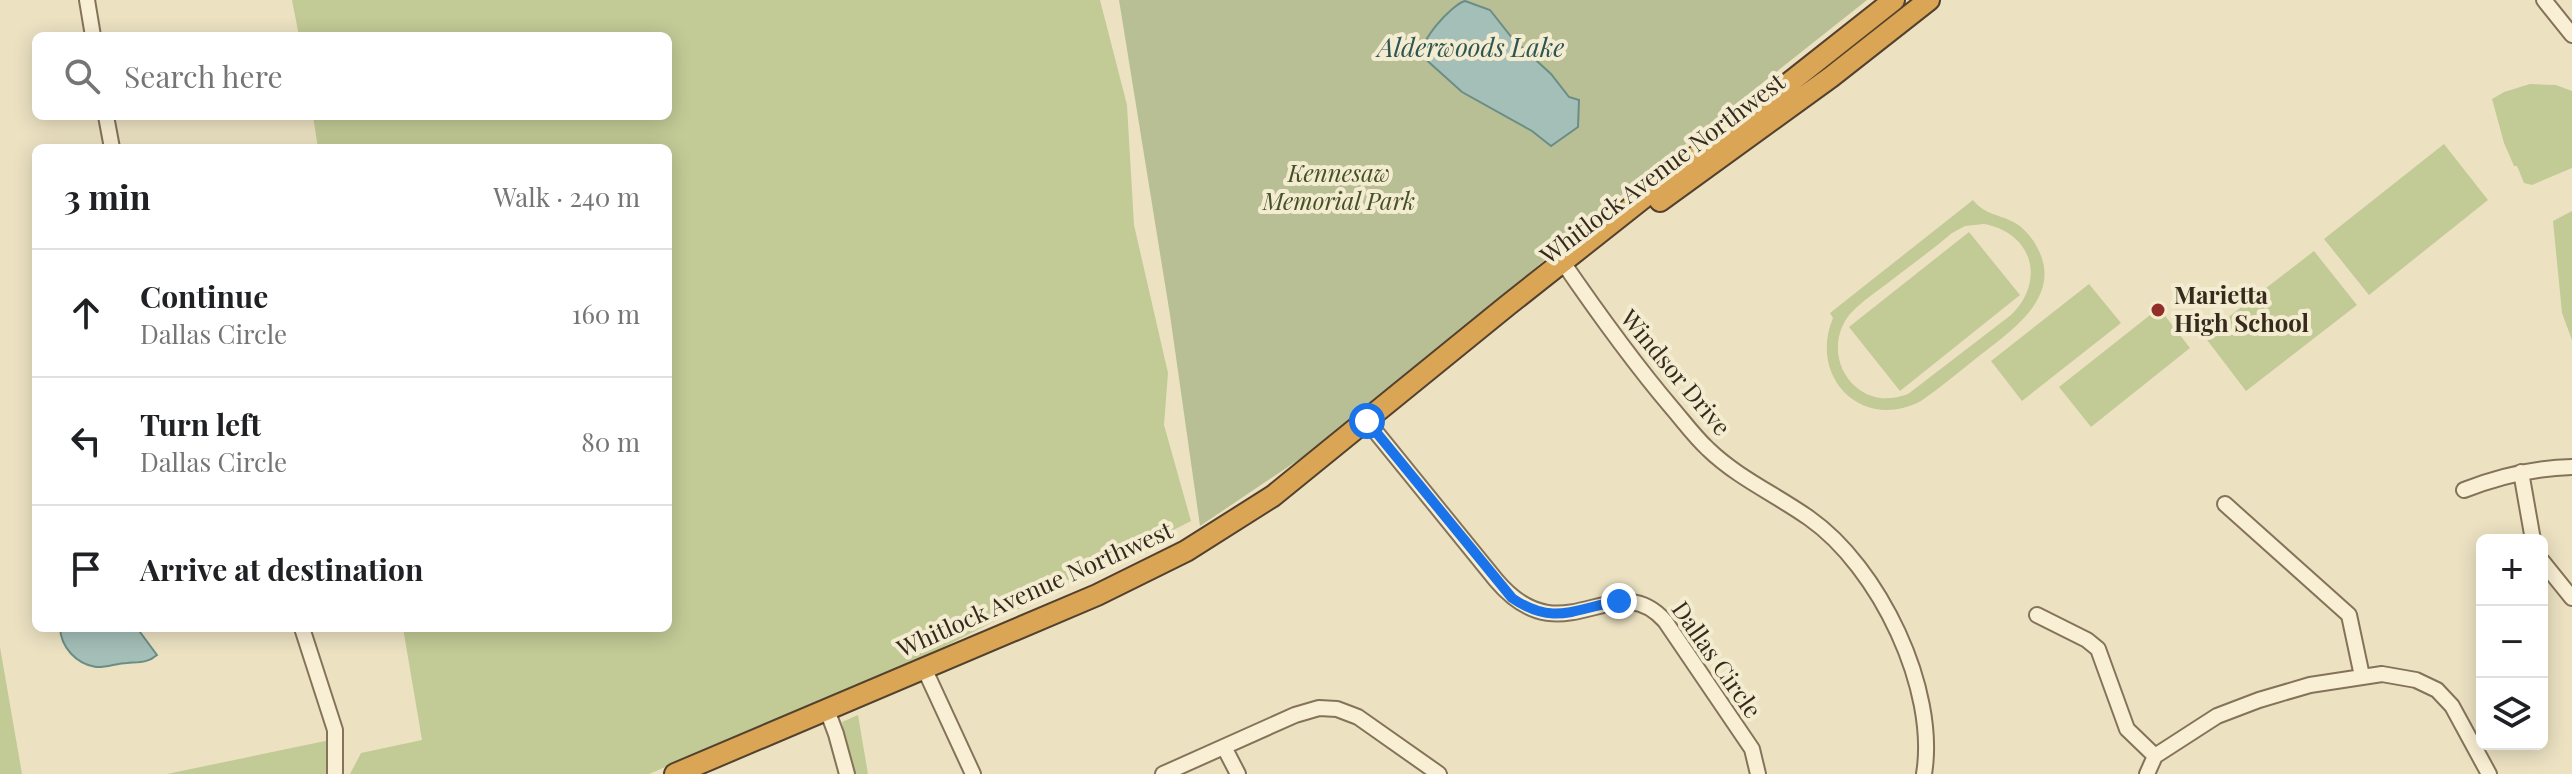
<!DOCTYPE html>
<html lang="en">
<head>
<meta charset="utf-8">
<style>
	:root { --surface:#fff; --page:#f6f6f6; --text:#202124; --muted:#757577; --line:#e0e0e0 }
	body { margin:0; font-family:"Playfair Display",serif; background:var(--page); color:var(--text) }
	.controls { position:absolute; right:24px; bottom:24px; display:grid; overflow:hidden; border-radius:12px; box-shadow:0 4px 20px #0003 }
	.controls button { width:72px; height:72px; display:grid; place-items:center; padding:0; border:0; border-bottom:2px solid var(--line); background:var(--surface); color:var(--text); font:40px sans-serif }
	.stop { position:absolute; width:24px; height:24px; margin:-18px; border:6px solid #1a73e8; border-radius:50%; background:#fff }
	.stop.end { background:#1a73e8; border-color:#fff; box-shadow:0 2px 8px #0008 }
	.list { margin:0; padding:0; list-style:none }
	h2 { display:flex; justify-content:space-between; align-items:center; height:104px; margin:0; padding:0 32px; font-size:34px }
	h2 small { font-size:26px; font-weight:400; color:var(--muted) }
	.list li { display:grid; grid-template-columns:52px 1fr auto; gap:24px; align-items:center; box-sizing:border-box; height:128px; padding:0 32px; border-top:2px solid var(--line) }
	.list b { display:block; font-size:30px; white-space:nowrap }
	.list p { margin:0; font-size:26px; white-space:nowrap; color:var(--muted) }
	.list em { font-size:26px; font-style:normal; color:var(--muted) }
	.icon { flex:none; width:44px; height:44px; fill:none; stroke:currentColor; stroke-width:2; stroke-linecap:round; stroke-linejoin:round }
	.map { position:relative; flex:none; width:2572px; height:774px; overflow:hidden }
	.search { position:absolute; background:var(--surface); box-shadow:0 4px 20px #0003; left:32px; top:32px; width:640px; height:88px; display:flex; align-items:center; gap:20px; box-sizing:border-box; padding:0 28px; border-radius:12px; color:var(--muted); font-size:30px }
	.panel { position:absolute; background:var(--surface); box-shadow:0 4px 20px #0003; left:32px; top:144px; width:640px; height:488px; border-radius:12px }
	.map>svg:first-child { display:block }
	.green { fill:#c2ca96; fill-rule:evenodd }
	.cemetery { fill:#b8bf95 }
	.water { fill:#a4bfb8; stroke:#6b8d86; stroke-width:2 }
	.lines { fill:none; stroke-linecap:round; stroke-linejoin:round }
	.minor-casing { stroke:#857359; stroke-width:18 }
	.highway-casing { stroke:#53412e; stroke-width:24 }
	.minor { stroke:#f8efd4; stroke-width:14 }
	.highway { stroke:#daa554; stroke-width:20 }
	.route { stroke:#1a73e8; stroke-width:10 }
	.poi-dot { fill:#932f2b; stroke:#f4ecd1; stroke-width:3 }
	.labels { text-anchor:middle; stroke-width:8; stroke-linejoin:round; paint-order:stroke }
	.street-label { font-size:24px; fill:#362a1d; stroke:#f4ecd1 }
	.park-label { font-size:24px; font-style:italic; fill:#445125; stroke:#f4ecd1 }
	.poi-label { font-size:24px; font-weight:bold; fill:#362a1d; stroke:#f4ecd1; text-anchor:start }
	.water-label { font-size:26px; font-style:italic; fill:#2d5554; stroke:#f4ecd1 }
</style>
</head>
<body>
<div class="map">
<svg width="2572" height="774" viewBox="0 0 2572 774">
	<rect width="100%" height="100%" fill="#ece2c2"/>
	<path class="green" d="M 292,0 L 1100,0 L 1127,105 L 1134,225 L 1168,373 L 1164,425 L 1191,521 L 932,653 L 649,774 L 350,774 L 361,753 L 422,740 L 403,628 L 668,628 L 668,148 L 318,148 L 313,116 L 668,116 L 668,36 L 299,36 Z
		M 2530,84 L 2556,85 L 2572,91 L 2572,168 L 2532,185 L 2524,183 L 2517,166 L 2514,166 L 2504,143 L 2492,99 L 2504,92 Z
		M 2444,144 L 2488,200 L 2369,295 L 2324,239 Z
		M 1973,200 C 1989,221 2013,211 2032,239 C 2069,292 2016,327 1979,356 C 1960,371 1941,387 1921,401 C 1862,432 1808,377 1833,318 L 1830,313 ZM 1984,224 C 2033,233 2046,281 2011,315 L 1908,394 C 1890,401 1871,400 1856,387 C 1834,368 1832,336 1850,314 C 1862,301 1879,290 1893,279 C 1913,264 1933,249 1952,233 L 1965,226 Z
		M 2572,211 L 2572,340 L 2562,313 L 2553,221 Z
		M 1969,232 L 2020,295 L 1900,391 L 1849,327 Z
		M 2314,251 L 2357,305 L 2246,391 L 2204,336 Z
		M 2089,284 L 2121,323 L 2022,401 L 1991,361 Z
		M 2159,308 L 2190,348 L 2091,427 L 2059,387 Z
		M 0,647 L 22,774 L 0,774 Z
		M 858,715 L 868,774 L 852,774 L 842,722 Z
		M 330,740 L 326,774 L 167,774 Z"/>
	<path class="cemetery" d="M 1119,0 L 1867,0 L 1625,192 L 1418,367 L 1304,456 L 1200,526 L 1170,315 Z"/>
	<path class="water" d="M 1465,1 L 1490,10 L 1513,39 L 1551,74 L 1569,97 L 1579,100 L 1578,127 L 1551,146 L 1532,131 L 1462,92 L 1422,56 C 1419,41 1451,5 1465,1 Z
		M 60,628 L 137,628 L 157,655 C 148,663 139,662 127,663 C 117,663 106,668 96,667 C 76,664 61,647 60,628 Z"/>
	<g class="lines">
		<g class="minor-casing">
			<path id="minor" d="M 87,0 L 93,36
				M 2544,0 L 2572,35
				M 106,116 L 112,148
				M 1562,261 C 1597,312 1632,361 1672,408 C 1684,422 1695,437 1708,449 C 1738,478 1775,494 1809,518 C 1879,567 1938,689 1924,774
				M 1367,421 L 1496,580 C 1563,660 1615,564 1665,621 L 1752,749 L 1758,774
				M 2521,472 L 2533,540
				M 2464,490 C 2500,476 2534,468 2572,467
				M 2225,504 L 2349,615 L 2362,676
				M 2542,561 L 2572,598
				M 2037,615 L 2087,640 L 2098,649 L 2127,729 L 2155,756
				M 302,628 L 335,730 L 335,774
				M 924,668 L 973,774
				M 827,710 L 836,734 L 847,774
				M 1224,747 L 1238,774
				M 1163,774 L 1295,715 L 1319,708 L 1337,709 L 1358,717 L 1439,774
				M 2147,774 L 2155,756 L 2217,716 L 2259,700 L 2310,685 L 2382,674 L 2416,680 L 2437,690 L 2452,706 L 2489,774"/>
		</g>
		<g class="highway-casing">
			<path id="highway" d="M 1660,201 L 1831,77 L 1929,0
				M 675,774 L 1097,595 L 1186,551 L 1273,496 L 1508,305 L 1894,0"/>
		</g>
		<use href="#minor" class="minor"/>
		<use href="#highway" class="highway"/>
	</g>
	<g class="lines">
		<path class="route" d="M 1367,421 L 1512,598 C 1554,627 1576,608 1619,601"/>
	</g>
	<circle class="poi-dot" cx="2158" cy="310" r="8"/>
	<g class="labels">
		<g class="street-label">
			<text transform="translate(1663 169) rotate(-37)" y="8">Whitlock Avenue Northwest</text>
			<text transform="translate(1675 373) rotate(50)" y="8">Windsor Drive</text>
			<text transform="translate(1035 590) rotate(-24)" y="8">Whitlock Avenue Northwest</text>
			<text transform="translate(1716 660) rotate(55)" y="8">Dallas Circle</text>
		</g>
		<g class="park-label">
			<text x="1339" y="182">Kennesaw<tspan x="1339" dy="28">Memorial Park</tspan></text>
		</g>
		<g class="poi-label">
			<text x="2174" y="304">Marietta<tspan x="2174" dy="28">High School</tspan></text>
		</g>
		<g class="water-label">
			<text x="1471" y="57">Alderwoods Lake</text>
		</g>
	</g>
</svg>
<div class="controls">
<button>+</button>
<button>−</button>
<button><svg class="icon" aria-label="layers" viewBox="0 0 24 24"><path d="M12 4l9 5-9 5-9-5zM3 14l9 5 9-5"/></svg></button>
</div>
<div class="stop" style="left:1367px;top:421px"></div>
<div class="stop end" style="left:1619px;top:601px"></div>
<div class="search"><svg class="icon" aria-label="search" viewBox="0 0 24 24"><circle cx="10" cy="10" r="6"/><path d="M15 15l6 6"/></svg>Search here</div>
<section class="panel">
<h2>3 min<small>Walk · 240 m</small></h2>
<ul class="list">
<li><svg class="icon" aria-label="ahead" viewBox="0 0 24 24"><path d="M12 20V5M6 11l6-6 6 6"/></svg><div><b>Continue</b><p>Dallas Circle</p></div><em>160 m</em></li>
<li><svg class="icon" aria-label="left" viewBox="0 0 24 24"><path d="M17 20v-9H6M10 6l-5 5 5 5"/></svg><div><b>Turn left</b><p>Dallas Circle</p></div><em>80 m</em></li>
<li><svg class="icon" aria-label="arrive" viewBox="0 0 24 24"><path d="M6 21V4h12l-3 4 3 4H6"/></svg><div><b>Arrive at destination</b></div></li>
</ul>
</section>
</div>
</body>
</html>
